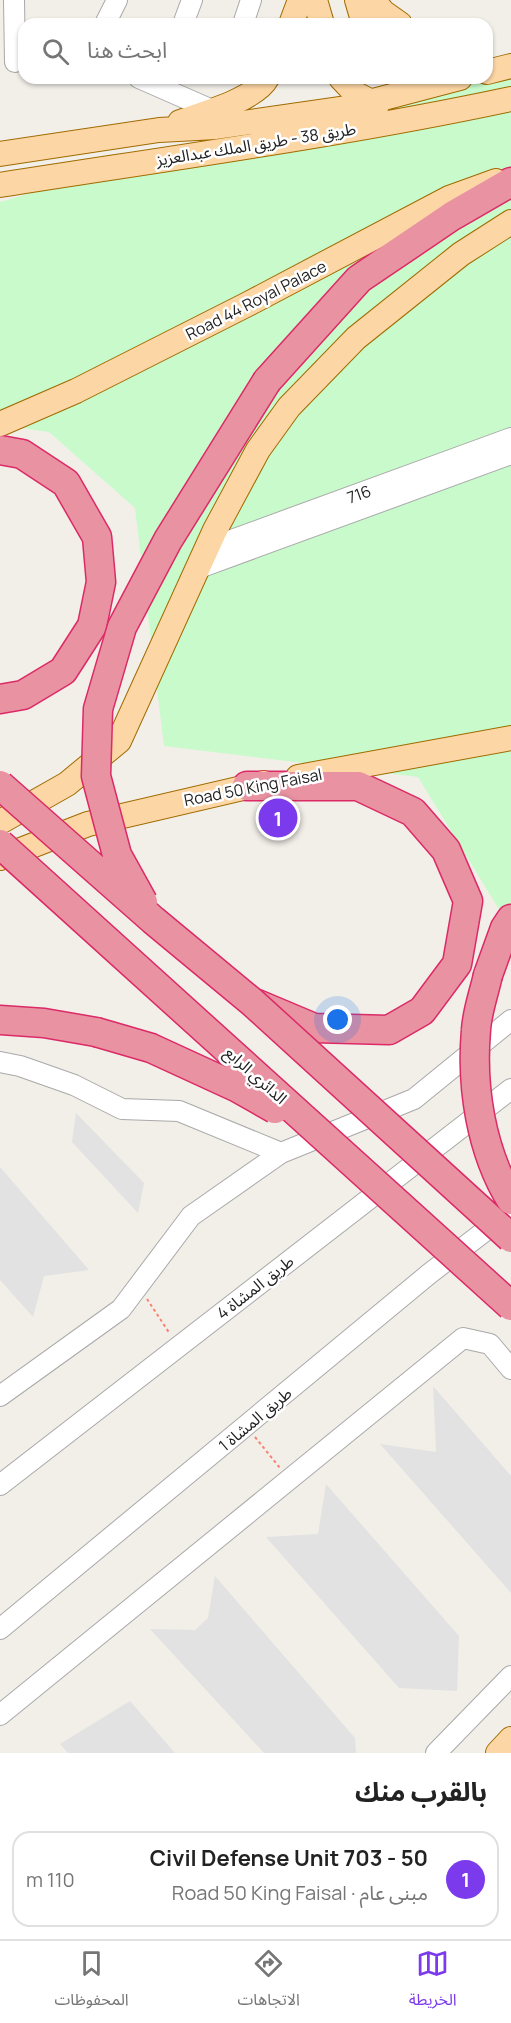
<!DOCTYPE html>
<html lang="ar">
<head>
<meta charset="utf-8">
<style>
	:root { --surface:#fff; --page:#f6f6f6; --text:#222; --muted:#767676; --line:#e0e0e0; --accent:#7c3aed }
	body { margin:0; font-family:Manrope,"Noto Sans Arabic",sans-serif; background:var(--page); color:var(--text); direction:rtl }
	.you { position:absolute; left:338px; top:1020px; width:21px; height:21px; margin:-15px; border:4px solid #fff; border-radius:50%; background:#1a73e8; box-shadow:0 0 0 9px #1a73e833 }
	.badge { display:grid; place-items:center; width:39px; height:39px; border-radius:50%; background:var(--accent); color:#fff; font-size:20px; font-weight:700 }
	.pin { position:absolute; translate:-50% -50%; border:3px solid #fff; box-shadow:0 2px 6px #0006 }
	.list { margin:0; padding:0; list-style:none }
	h2 { display:flex; justify-content:space-between; align-items:center; height:78px; margin:0; padding:0 24px; font-size:26px }
	h2 small { font-size:20px; font-weight:400; color:var(--muted) }
	.list li { display:grid; grid-template-columns:39px 1fr auto; gap:18px; align-items:center; box-sizing:border-box; height:96px; margin:0 12px 12px; padding:0 12px; border:2px solid var(--line); border-radius:18px }
	.list b { display:block; font-size:22px; white-space:nowrap }
	.list p { margin:0; font-size:20px; white-space:nowrap; color:var(--muted) }
	.list em { font-size:20px; font-style:normal; color:var(--muted) }
	.icon { flex:none; width:33px; height:33px; fill:none; stroke:currentColor; stroke-width:2; stroke-linecap:round; stroke-linejoin:round }
	.map { position:relative; flex:none; width:511px; height:1753px; overflow:hidden; direction:ltr }
	.search { position:absolute; background:var(--surface); box-shadow:0 2px 4px #0004; left:18px; right:18px; top:18px; height:66px; display:flex; align-items:center; gap:15px; box-sizing:border-box; padding:0 21px; border-radius:18px; color:var(--muted); font-size:22px }
	.sheet { height:186px; background:var(--surface) }
	nav { display:flex; justify-content:space-around; align-items:center; box-sizing:border-box; height:84px; border-top:2px solid var(--line); background:var(--surface); font-size:16px; color:var(--muted) }
	nav a { display:grid; justify-items:center; gap:3px }
	nav .on { color:var(--accent) }
	.map>svg:first-child { display:block }
	.park { fill:#c8facc }
	.parking { fill:#e2e2e2 }
	.lines { fill:none; stroke-linecap:round; stroke-linejoin:round }
	.minor-casing { stroke:#a9a9a9; stroke-width:22 }
	.major-casing { stroke:#a06b00; stroke-width:26 }
	.highway-casing { stroke:#dc2a67; stroke-width:31 }
	.path { stroke:#fa8072; stroke-width:2; stroke-dasharray:3 3; stroke-linecap:butt }
	.minor { stroke:#fff; stroke-width:20 }
	.major { stroke:#fcd6a4; stroke-width:24 }
	.highway { stroke:#e892a2; stroke-width:28 }
	.highway-bridge-casing { stroke:#dc2a67; stroke-width:31; stroke-linecap:butt }
	.highway-bridge { stroke:#e892a2; stroke-width:28 }
	.labels { text-anchor:middle; stroke-width:5; stroke-linejoin:round; paint-order:stroke }
	.street-label { font-size:16px; fill:#222; stroke:#fff }
</style>
</head>
<body>
<div class="map">
<svg width="511" height="1753" viewBox="0 0 511 1753">
	<rect width="100%" height="100%" fill="#f2efe9"/>
	<path class="park" d="M 511,53 L 511,929 L 418,777 L 164,746 L 135,508 L 49,432 L 0,425 L 0,202 L 425,78 L 487,78 L 487,60 Z"/>
	<path class="parking" d="M 76,1113 L 144,1183 L 138,1213 L 72,1142 Z
		M 0,1167 L 89,1270 L 44,1276 L 33,1317 L 0,1280 Z
		M 433,1386 L 511,1476 L 511,1593 L 380,1444 L 436,1452 Z
		M 326,1484 L 459,1636 L 457,1691 L 399,1688 L 266,1537 L 318,1534 Z
		M 215,1576 L 355,1738 L 356,1753 L 264,1753 L 150,1629 L 195,1630 L 208,1618 Z
		M 130,1701 L 175,1753 L 68,1753 L 60,1744 Z"/>
	<g class="lines">
		<g class="minor-casing">
			<path id="minor" d="M 14,0 L 15,62
				M 105,24 L 117,0
				M 183,24 L 192,0
				M 243,24 L 251,0
				M 139,78 L 212,110
				M 207,549 L 511,438
				M 199,568 L 511,454
				M 0,1062 L 20,1066 L 74,1085 L 122,1109 L 179,1111 L 281,1153 L 191,1216 L 121,1309 L 0,1396
				M 281,1153 L 414,1099 L 511,1020
				M 0,1485 L 511,1089
				M 0,1629 L 429,1274 L 511,1211
				M 0,1715 L 463,1338 L 490,1344 L 511,1369
				M 436,1753 L 511,1676"/>
		</g>
		<g class="major-casing">
			<path id="major" d="M 315,0 L 322,24
				M 357,0 L 364,24
				M 373,0 L 383,12 L 400,24
				M 291,24 L 300,0
				M 487,72 L 511,66
				M 341,78 L 356,94 L 377,105
				M 180,122 C 203,114 256,99 267,78
				M 0,154 L 159,130 L 216,127 L 346,108 L 460,78
				M 0,185 C 171,158 342,135 511,99
				M 0,424 L 76,391 L 248,304 L 449,198 L 496,181
				M 298,777 L 511,738
				M 0,822 L 67,784 L 119,741 L 215,530 L 258,450 L 289,407 L 356,338 L 461,254 L 511,222
				M 0,858 L 88,824 L 264,783
				M 498,1753 L 511,1739"/>
		</g>
		<g class="highway-casing">
			<path id="highway" d="M 267,381 L 359,279 L 452,216 L 511,182
				M 0,450 L 22,454 L 66,483 L 97,537 L 101,582 L 92,626 L 63,671 L 23,695 L 0,699
				M 247,786 L 358,786 L 413,812 L 446,850 L 468,901 L 457,964 L 422,1011 L 389,1030 L 314,1028 L 257,1004
				M 488,975 L 505,928 L 511,919
				M 0,1020 L 44,1023 L 96,1032"/>
		</g>
		<path class="path" d="M 147,1299 L 170,1334
			M 255,1437 L 280,1468"/>
		<use href="#minor" class="minor"/>
		<use href="#major" class="major"/>
		<use href="#highway" class="highway"/>
		<g class="highway-bridge-casing">
			<path id="highway-bridge" d="M 0,785 L 153,920 L 252,1002 L 511,1238
				M 0,844 L 511,1306
				M 143,902 L 117,855 L 96,776 L 98,709 L 122,627 L 168,540 L 267,381
				M 488,975 C 484,993 477,1012 476,1030 C 471,1087 481,1151 511,1200
				M 96,1032 L 151,1048 L 238,1088 L 275,1109"/>
		</g>
		<use href="#highway-bridge" class="highway-bridge"/>
	</g>
	<g class="labels">
		<g class="street-label">
			<text transform="translate(256 144) rotate(-9)" y="6">طريق 38 - طريق الملك عبدالعزيز</text>
			<text transform="translate(256 300) rotate(-27)" y="6">Road 44 Royal Palace</text>
			<text transform="translate(359 494) rotate(-20)" y="6">716</text>
			<text transform="translate(253 787) rotate(-11)" y="6">Road 50 King Faisal</text>
			<text transform="translate(256 1075) rotate(42)" y="6">الدائري الرابع</text>
			<text transform="translate(255 1287) rotate(-38)" y="6">طريق المشاة 4</text>
			<text transform="translate(255 1419) rotate(-40)" y="6">طريق المشاة 1</text>
		</g>
	</g>
</svg>
<div class="you"></div>
<div class="pin badge" style="left:278px;top:818px">1</div>
<div class="search"><svg class="icon" aria-label="search" viewBox="0 0 24 24"><circle cx="10" cy="10" r="6"/><path d="M15 15l6 6"/></svg>ابحث هنا</div>
</div>
<section class="sheet">
<h2>بالقرب منك<small></small></h2>
<ul class="list">
<li><span class="badge">1</span><div><b>Civil Defense Unit 703 - 50</b><p>مبنى عام · Road 50 King Faisal</p></div><em>110 m</em></li>
</ul>
</section>
<nav>
<a class="on"><svg class="icon" aria-label="map" viewBox="0 0 24 24"><path d="M3 6l6-2 6 2 6-2v14l-6 2-6-2-6 2zM9 4v14M15 6v14"/></svg>الخريطة</a>
<a><svg class="icon" aria-label="directions" viewBox="0 0 24 24"><path d="M12 3l9 9-9 9-9-9zM9 14v-3h6M13 9l2 2-2 2"/></svg>الاتجاهات</a>
<a><svg class="icon" aria-label="saved" viewBox="0 0 24 24"><path d="M7 4h10v16l-5-4-5 4z"/></svg>المحفوظات</a>
</nav>
</body>
</html>
